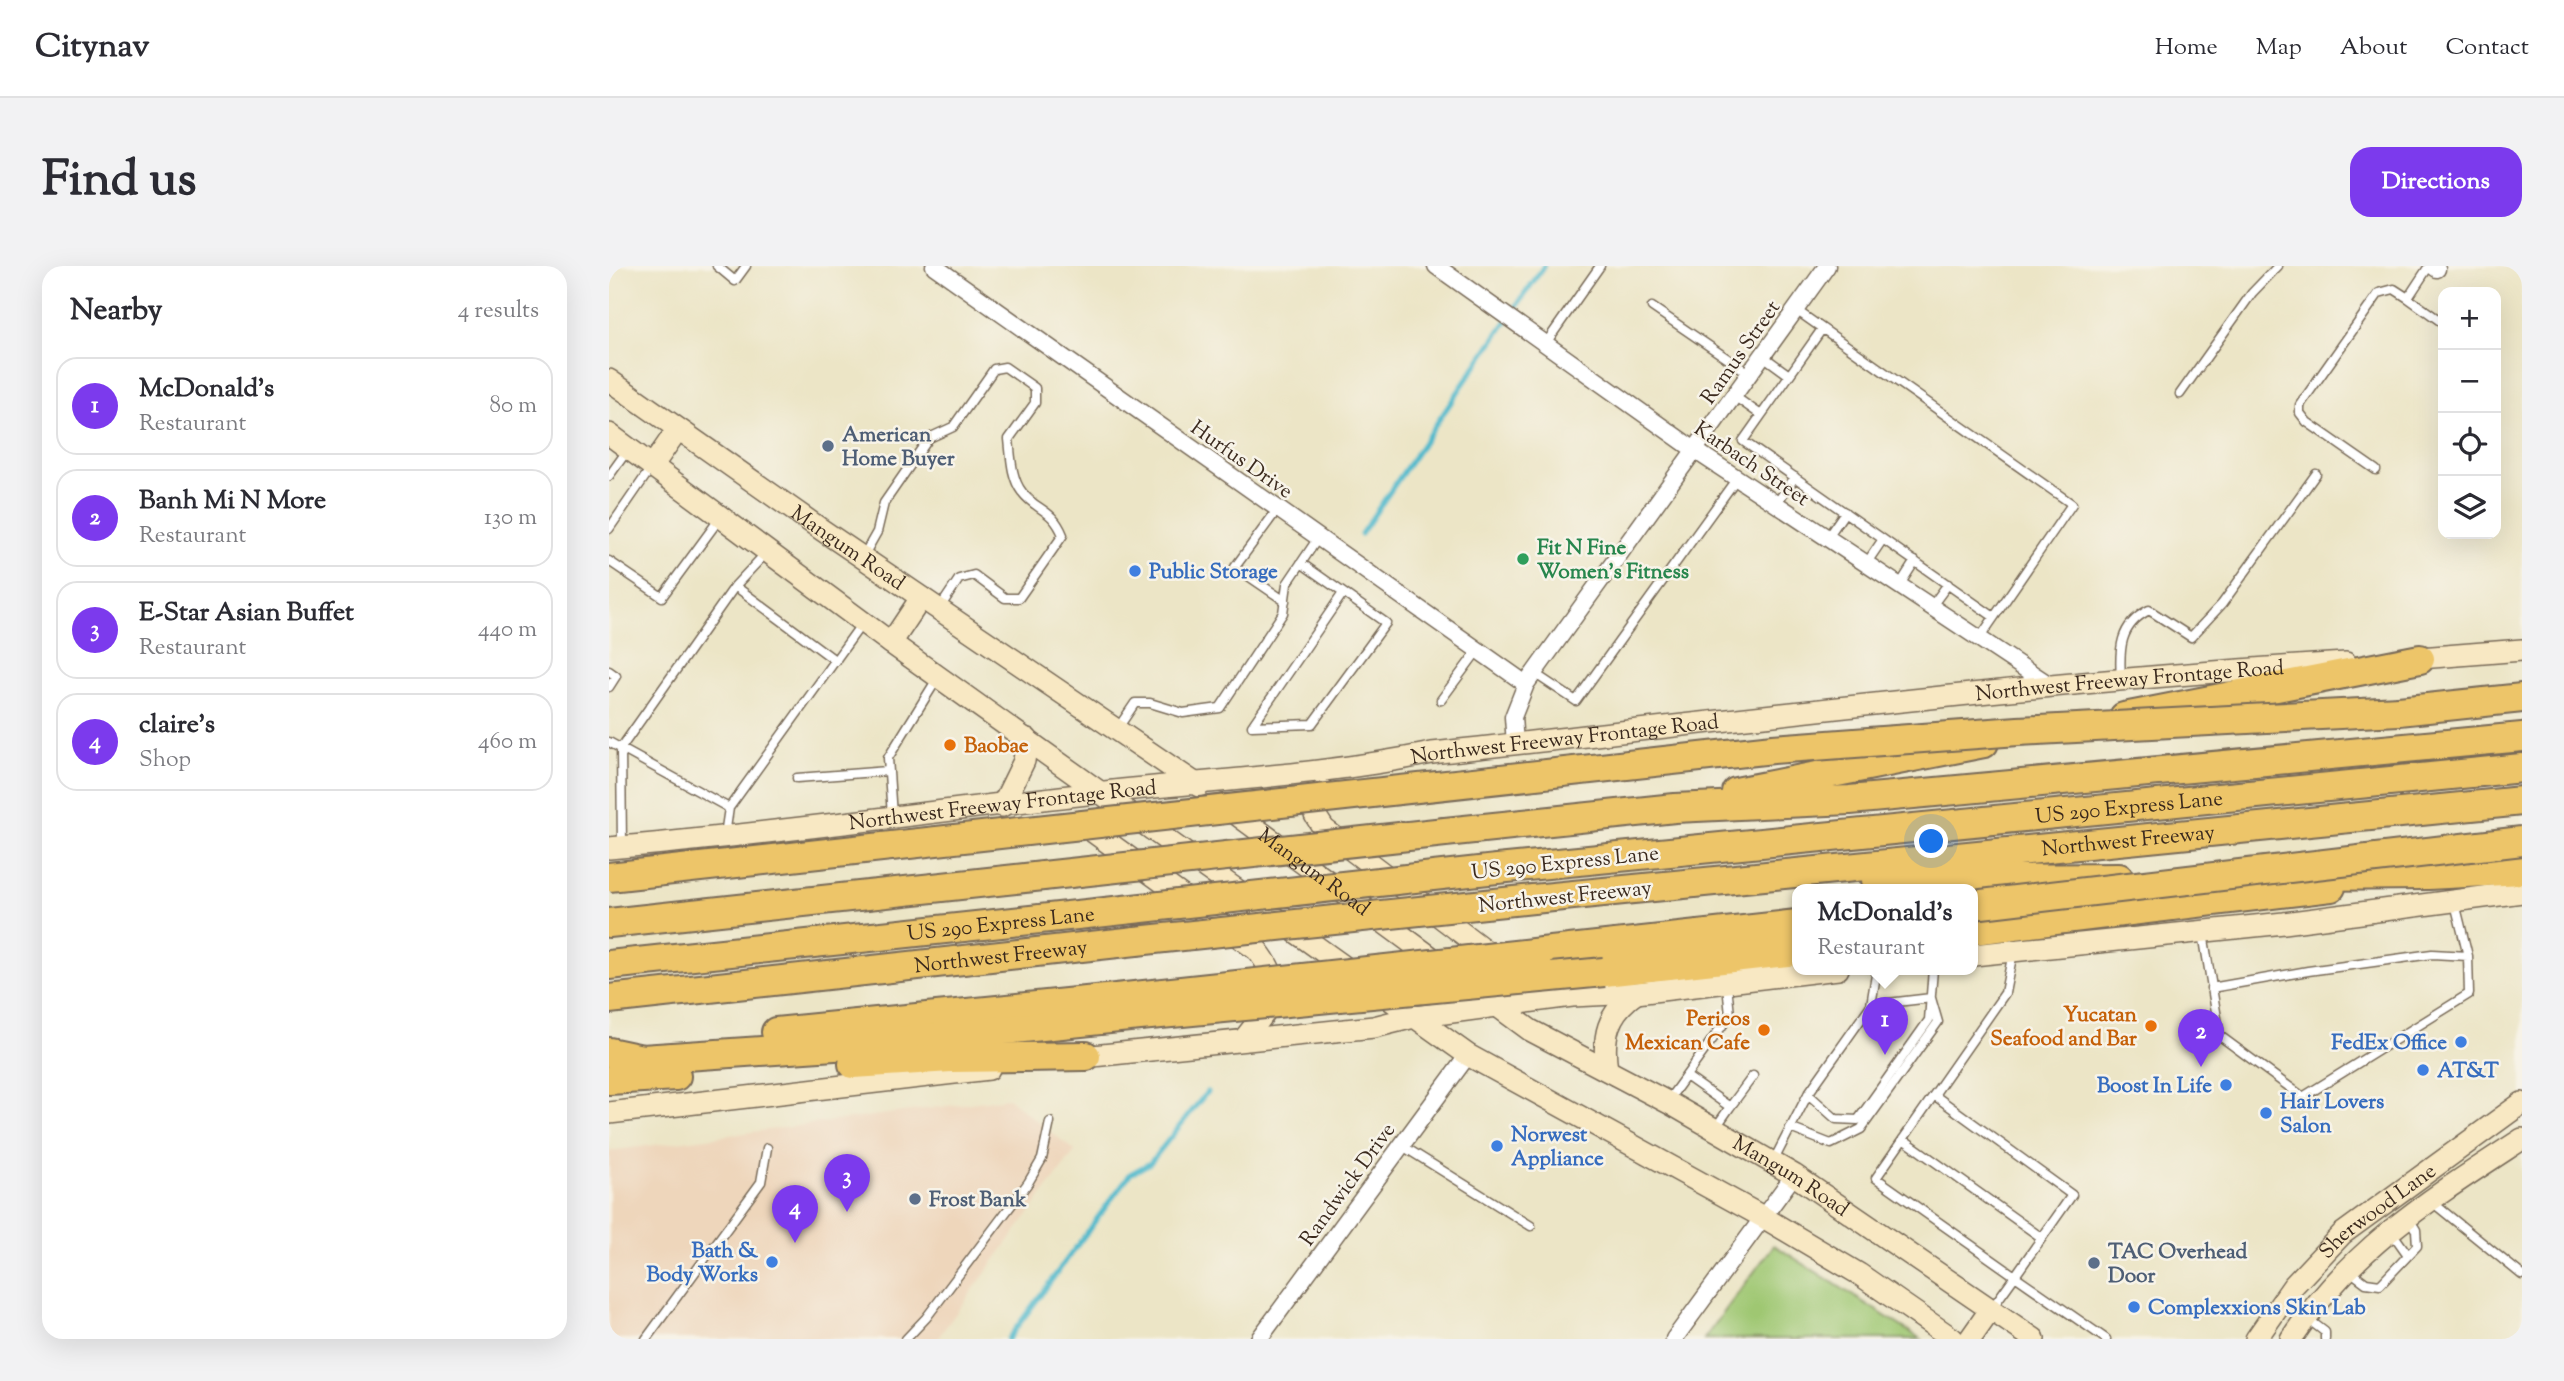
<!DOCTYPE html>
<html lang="en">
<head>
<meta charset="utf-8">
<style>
	:root { --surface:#fff; --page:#f2f2f3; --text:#2b2b33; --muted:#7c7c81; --line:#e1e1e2; --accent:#7c3aed }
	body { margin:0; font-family:"Sorts Mill Goudy",serif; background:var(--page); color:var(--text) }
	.controls { position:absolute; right:21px; top:21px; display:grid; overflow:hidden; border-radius:14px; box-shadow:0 7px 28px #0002 }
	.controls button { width:63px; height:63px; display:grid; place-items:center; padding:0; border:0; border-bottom:2px solid var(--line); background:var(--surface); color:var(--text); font:35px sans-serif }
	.you { position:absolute; left:1323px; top:576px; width:24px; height:24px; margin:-18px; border:5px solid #fff; border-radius:50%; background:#1a73e8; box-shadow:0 0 0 10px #1a73e833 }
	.badge { display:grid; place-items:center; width:46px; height:46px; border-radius:50%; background:var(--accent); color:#fff; font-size:23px; font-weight:700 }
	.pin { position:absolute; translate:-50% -58px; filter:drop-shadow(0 2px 4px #0008) }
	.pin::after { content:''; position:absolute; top:37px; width:24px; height:21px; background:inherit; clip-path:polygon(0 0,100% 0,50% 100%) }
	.popup { position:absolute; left:1183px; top:618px; width:186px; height:91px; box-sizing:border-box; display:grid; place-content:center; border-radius:14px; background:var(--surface); filter:drop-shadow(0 2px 5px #0005); font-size:23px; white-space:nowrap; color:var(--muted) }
	.popup b { font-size:26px; color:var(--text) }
	.popup::after { content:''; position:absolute; left:50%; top:100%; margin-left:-14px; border:14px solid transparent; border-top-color:var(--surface) }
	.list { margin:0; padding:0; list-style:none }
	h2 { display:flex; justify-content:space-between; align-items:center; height:91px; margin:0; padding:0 28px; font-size:30px }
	h2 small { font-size:23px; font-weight:400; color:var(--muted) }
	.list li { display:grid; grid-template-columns:46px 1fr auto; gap:21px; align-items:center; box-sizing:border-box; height:98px; margin:0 14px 14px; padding:0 14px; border:2px solid var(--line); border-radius:21px }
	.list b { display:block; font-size:26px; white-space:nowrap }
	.list p { margin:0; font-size:23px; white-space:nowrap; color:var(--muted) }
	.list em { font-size:23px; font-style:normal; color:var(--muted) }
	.icon { flex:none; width:38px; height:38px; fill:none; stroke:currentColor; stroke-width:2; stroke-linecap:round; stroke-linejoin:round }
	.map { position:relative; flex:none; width:1913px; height:1073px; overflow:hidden; border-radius:21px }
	header { display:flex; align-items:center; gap:42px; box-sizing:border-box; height:98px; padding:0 35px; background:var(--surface); border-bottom:2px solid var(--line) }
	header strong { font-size:33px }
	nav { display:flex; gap:38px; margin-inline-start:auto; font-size:24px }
	.intro { display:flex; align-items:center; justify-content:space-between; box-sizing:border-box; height:168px; padding:0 42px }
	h1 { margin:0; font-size:49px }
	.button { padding:18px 32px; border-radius:21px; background:var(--accent); color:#fff; font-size:24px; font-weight:700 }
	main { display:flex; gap:42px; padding:0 42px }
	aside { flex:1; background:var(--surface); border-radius:21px; box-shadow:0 7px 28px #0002 }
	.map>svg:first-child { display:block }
	.built { fill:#eed6bb }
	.green { fill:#9fc772; stroke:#6d7848; stroke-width:2 }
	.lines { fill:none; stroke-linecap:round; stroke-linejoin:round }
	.stream { stroke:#4fb9cc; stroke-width:5 }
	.lane-casing { stroke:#796b59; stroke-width:11 }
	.street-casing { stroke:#796b59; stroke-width:19 }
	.secondary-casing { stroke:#796b59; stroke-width:24 }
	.highway-casing { stroke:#796b59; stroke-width:32 }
	.lane { stroke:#fff; stroke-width:8 }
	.street { stroke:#fff; stroke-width:16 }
	.secondary { stroke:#f8e8c3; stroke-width:21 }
	.highway { stroke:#edc569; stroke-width:28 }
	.highway-bridge-casing { stroke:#796b59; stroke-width:32; stroke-linecap:butt }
	.highway-bridge { stroke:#edc569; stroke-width:28 }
	.service-dot { fill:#5c6f8a; stroke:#f7f3e8; stroke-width:2.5 }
	.leisure-dot { fill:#2e9e5b; stroke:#f7f3e8; stroke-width:2.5 }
	.shop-dot { fill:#3f7fe0; stroke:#f7f3e8; stroke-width:2.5 }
	.food-dot { fill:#e8710a; stroke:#f7f3e8; stroke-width:2.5 }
	.labels { text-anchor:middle; stroke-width:5; stroke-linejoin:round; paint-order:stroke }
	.street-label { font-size:21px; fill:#3b2a1e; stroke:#f7f3e8 }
	.service-label { font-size:21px; font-weight:bold; fill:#4e5e75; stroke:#f7f3e8; text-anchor:start }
	.leisure-label { font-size:21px; font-weight:bold; fill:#27864d; stroke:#f7f3e8; text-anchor:start }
	.shop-label { font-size:21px; font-weight:bold; fill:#366cbe; stroke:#f7f3e8; text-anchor:start }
	.food-label { font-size:21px; font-weight:bold; fill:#c56008; stroke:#f7f3e8; text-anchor:end }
</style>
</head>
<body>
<header>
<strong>Citynav</strong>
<nav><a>Home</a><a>Map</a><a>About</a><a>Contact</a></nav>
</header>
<div class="intro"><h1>Find us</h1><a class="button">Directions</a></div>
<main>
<aside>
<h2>Nearby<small>4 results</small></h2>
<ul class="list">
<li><span class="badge">1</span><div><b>McDonald's</b><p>Restaurant</p></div><em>80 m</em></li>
<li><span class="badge">2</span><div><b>Banh Mi N More</b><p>Restaurant</p></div><em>130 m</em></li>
<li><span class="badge">3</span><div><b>E-Star Asian Buffet</b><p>Restaurant</p></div><em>440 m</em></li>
<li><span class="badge">4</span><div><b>claire's</b><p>Shop</p></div><em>460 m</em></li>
</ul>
</aside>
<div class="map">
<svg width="1913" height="1073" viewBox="0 0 1913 1073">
	<rect width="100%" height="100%" fill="#f7f3e8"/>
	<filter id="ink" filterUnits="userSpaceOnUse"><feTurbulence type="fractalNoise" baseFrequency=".0143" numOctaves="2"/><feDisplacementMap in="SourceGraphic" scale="14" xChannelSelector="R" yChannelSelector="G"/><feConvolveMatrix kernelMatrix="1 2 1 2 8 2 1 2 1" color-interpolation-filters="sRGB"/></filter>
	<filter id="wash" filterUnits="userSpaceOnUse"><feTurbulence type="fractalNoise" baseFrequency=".00686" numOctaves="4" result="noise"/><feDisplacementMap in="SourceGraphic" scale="28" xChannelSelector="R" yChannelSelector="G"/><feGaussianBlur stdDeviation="1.57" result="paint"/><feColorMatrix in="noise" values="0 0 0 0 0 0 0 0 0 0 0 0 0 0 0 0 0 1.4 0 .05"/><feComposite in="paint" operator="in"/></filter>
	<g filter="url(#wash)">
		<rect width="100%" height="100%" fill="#ece5c6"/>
		<path class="built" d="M 399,832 L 466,885 L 328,1073 L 0,1073 L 0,885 Z"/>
		<path class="green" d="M 1165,979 L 1312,1073 L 1095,1073 Z"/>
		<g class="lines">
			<path class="stream" d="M 752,268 L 935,0
				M 399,1073 L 521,908 L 541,897 L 598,826"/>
		</g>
	</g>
	<g filter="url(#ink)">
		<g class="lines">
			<g class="lane-casing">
				<path id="lane" d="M 108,0 L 126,15 L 137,0
					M 1799,32 L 1834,57
					M 1043,41 L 1141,108
					M 1187,44 L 1463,238 L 1370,373
					M 1213,63 L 1134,175 L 1385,351
					M 937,77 L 991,0
					M 1154,90 L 1180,109
					M 1571,128 L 1643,27 L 1669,0
					M 1125,130 L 1152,149
					M 1767,204 L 1698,156 L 1691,147 L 1691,139 L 1770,27 L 1785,23 L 1799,32 L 1820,0
					M 0,210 L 18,185
					M 1167,238 L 1186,211
					M 668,244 L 626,301 L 676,335
					M 0,263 L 42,202
					M 1218,272 L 1236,246
					M 157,287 L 126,320 L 227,395
					M 255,289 L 268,266 L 275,237 L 320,172 L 344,161 L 385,103 L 396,101 L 426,122 L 426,137 L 400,173 C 402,190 402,212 413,226 C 427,245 443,242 454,269 L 410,332 L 396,332 L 365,309 L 350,313 L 330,343
					M 0,295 L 53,331 L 111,252
					M 692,297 L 777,357 L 703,458 L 643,460 L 734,327
					M 1257,298 L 1274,273
					M 1290,320 L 1306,295
					M 1322,341 L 1339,318
					M 0,405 L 7,410 L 0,421
					M 925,407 L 967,435 L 1128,212
					M 1512,413 C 1510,384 1510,359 1540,344 L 1582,371 L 1613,338 L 1707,208
					M 832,434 L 869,384
					M 509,462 L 526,437 L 541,437 L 574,447 L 611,442 L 674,347 L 678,318 L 709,272
					M 0,476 L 120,542
					M 188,512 L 279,505
					M 283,550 L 279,492 L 328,413
					M 116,569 L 120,542 L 254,356
					M 13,578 L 12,482 L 126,320
					M 1594,667 L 1611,770 L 1694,831 L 1860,728 L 1859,690 L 1846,637
					M 1602,722 L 1699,705 L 1823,688 L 1859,690
					M 1262,739 L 1322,732
					M 1077,810 L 1121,841 L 1144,810
					M 1199,828 L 1227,853 L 1249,854 L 1320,754 L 1324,703
					M 1325,829 L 1463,929 L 1406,1010 L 1497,1073
					M 1058,836 L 1121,749 L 1118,719
					M 1107,861 L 1121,841
					M 1181,862 L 1222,878 L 1252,863 L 1329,756 L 1322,732
					M 1294,873 L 1433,972
					M 792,879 L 922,960
					M 1165,894 L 1199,828 L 1262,739 L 1268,703
					M 1823,936 L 1913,1009
					M 1782,965 L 1799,989
					M 1741,1005 L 1757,1017 L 1771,1019 L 1808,980 L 1807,964 L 1800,953
					M 1383,1042 L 1406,1010 L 1267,912 L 1396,727 L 1404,686
					M 1699,1053 L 1716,1066 L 1716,1073
					M 37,1073 L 152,916 L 158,882
					M 297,1073 L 317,1052 L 419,917 L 433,893 L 441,856"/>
			</g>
			<g class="street-casing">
				<path id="street" d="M 325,0 L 917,418
					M 827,0 L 1087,185 L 1442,420
					M 1824,0 L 1828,3
					M 906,478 L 904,451 L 917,418 L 1218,0
					M 650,1073 L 859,789
					M 1065,1073 L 1185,909"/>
			</g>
			<g class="secondary-casing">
				<g id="secondary">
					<path id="s1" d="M 0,114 L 213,264 L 590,520"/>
					<path d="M 0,168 L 282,377 L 859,789 L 1154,951 L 1250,1008 L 1344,1073"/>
					<path d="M 44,199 L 69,163"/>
					<path d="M 282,377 L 312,332"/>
					<path d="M 1798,393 L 1913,384"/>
					<path d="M 714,524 L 705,534 L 706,549 L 715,563 L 890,695"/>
					<path id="s2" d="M 615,539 L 921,764 L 1062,838 L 1185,909 L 1425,1073"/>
					<path d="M 393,540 L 415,495 L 418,473"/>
					<path d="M 472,557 L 648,684 C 679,722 663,738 636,772"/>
					<path id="s3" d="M 0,582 C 166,568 331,544 496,526 C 606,514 715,509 823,487 C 1127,454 1432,415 1737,397"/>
					<path d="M 1364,689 L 1675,657 L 1913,626"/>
					<path d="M 464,792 L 765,761 L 805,751 L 963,730 L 1027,727 L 1229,703"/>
					<path d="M 998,804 C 993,771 998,747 1027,727"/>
					<path d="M 0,847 L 380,803"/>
					<path d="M 1361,1073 L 1382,1043"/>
					<path id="s4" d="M 1647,1073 L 1684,1020 L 1733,968 L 1913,837"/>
					<path d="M 1682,1073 C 1743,981 1823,932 1913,873"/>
				</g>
			</g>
			<g class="highway-casing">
				<g id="highway">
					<path d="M 1790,445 L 1913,432"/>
					<path d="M 1515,451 L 1811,393"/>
					<path d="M 1127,526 L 1375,477"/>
					<path d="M 836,566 L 1066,542 L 1241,534 L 1913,471"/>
					<path id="s5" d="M 888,603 L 1913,502"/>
					<path d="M 1698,610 L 1819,609 L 1913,604"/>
					<path d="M 1267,614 L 1510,612"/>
					<path id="s6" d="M 924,633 L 1913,535"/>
					<path d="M 0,657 L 434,610"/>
					<path d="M 1364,664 L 1722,621"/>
					<path d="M 933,686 L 1188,658"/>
					<path id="s7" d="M 0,699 L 487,647"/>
					<path d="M 995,706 L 1188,685"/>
					<path id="s8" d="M 0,733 L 527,675"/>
					<path d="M 167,766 L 507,732"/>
					<path d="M 0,786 L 33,793 L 270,777 L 510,752"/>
					<path d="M 244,798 L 342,792 L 477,790"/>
					<path d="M 0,814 L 67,810"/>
				</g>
			</g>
			<use href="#lane" class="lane"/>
			<use href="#street" class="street"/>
			<use href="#secondary" class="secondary"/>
			<use href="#highway" class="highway"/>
			<g class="highway-bridge-casing">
				<path id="highway-bridge" d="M 434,610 L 836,566
					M 0,611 L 1164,483 L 1409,465 L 1790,445
					M 1364,639 L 1913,575
					M 487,647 L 888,603
					M 527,675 L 924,633
					M 507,732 L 933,686
					M 510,752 L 995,706"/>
			</g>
			<use href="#highway-bridge" class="highway-bridge"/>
		</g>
	</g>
	<g class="service-dot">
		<circle cx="219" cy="180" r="7"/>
		<circle cx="306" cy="933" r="7"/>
		<circle cx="1485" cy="997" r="7"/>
	</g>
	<circle class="leisure-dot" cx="914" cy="293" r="7"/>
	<g class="shop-dot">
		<circle cx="526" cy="305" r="7"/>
		<circle cx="1852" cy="776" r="7"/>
		<circle cx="1814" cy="804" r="7"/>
		<circle cx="1617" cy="819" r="7"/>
		<circle cx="1657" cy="847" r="7"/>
		<circle cx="888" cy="880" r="7"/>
		<circle cx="163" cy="996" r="7"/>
		<circle cx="1525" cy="1041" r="7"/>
	</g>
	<g class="food-dot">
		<circle cx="341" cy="479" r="7"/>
		<circle cx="1542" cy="760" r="7"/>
		<circle cx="1155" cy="764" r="7"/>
	</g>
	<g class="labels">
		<g class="street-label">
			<text transform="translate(1131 86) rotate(-55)" y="7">Ramus Street</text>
			<text transform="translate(633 193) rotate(35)" y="7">Hurfus Drive</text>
			<text transform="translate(1143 197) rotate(34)" y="7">Karbach Street</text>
			<text dy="7" stroke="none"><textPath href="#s1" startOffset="292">Mangum Road</textPath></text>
			<text dy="7" stroke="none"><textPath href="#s3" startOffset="1530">Northwest Freeway Frontage Road</textPath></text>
			<text dy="7" stroke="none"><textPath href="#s3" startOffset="962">Northwest Freeway Frontage Road</textPath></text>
			<text dy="7" stroke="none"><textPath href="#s3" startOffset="396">Northwest Freeway Frontage Road</textPath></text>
			<text dy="7" stroke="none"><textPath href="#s5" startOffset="635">US 290 Express Lane</textPath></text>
			<text dy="7" stroke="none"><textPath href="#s6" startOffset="598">Northwest Freeway</textPath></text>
			<text transform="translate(956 596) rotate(-6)" y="7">US 290 Express Lane</text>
			<text dy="7" stroke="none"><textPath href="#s2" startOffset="112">Mangum Road</textPath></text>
			<text transform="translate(956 630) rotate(-6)" y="7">Northwest Freeway</text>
			<text dy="7" stroke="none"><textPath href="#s7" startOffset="394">US 290 Express Lane</textPath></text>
			<text dy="7" stroke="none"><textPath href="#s8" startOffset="394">Northwest Freeway</textPath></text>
			<text dy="7" stroke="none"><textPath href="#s2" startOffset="679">Mangum Road</textPath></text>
			<text transform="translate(738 918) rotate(-54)" y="7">Randwick Drive</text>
			<text dy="7" stroke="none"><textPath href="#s4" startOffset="178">Sherwood Lane</textPath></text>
		</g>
		<g class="service-label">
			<text x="233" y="175">American<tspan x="233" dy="24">Home Buyer</tspan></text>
			<text x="320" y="940">Frost Bank</text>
			<text x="1499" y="992">TAC Overhead<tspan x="1499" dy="24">Door</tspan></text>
		</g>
		<g class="leisure-label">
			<text x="928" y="288">Fit N Fine<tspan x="928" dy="24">Women's Fitness</tspan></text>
		</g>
		<g class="shop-label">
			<text x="540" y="312">Public Storage</text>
			<text x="1838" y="783" text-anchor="end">FedEx Office</text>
			<text x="1828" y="811">AT&amp;T</text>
			<text x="1603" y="826" text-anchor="end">Boost In Life</text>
			<text x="1671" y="842">Hair Lovers<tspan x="1671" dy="24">Salon</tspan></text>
			<text x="902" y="875">Norwest<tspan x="902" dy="24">Appliance</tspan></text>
			<text x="149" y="991" text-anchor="end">Bath &amp;<tspan x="149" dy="24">Body Works</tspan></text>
			<text x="1539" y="1048">Complexxions Skin Lab</text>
		</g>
		<g class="food-label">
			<text x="355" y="486" text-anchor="start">Baobae</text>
			<text x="1528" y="755">Yucatan<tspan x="1528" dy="24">Seafood and Bar</tspan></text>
			<text x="1141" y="759">Pericos<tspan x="1141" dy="24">Mexican Cafe</tspan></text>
		</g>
	</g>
</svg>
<div class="controls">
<button>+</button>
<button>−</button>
<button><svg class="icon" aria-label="locate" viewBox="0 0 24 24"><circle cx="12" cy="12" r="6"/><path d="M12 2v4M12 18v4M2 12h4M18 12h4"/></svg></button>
<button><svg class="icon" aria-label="layers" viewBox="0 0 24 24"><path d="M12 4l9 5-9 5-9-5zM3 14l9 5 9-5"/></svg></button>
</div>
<div class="you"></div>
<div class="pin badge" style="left:1276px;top:789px">1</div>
<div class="popup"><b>McDonald's</b>Restaurant</div>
<div class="pin badge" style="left:1592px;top:801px">2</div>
<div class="pin badge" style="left:238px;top:946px">3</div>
<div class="pin badge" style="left:186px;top:977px">4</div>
</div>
</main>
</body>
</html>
